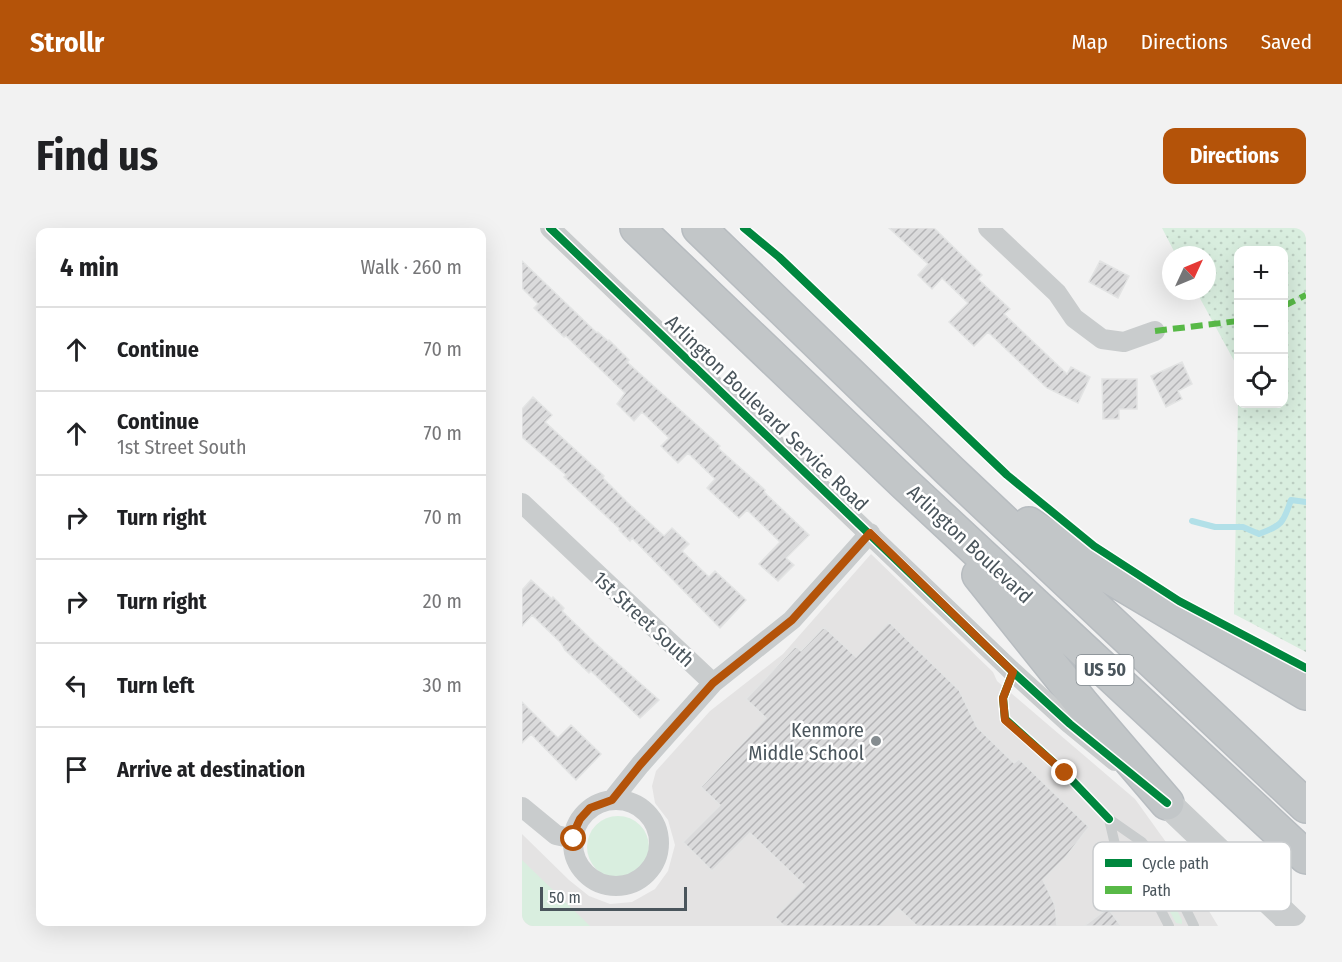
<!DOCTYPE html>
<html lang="en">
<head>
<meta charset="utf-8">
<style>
	:root { --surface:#fff; --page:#f2f2f2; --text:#202124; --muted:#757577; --line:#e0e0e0; --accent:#b45309 }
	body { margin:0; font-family:"Fira Sans Condensed",sans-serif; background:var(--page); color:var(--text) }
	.controls { position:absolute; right:18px; top:18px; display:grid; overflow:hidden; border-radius:12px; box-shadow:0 6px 24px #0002 }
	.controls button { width:54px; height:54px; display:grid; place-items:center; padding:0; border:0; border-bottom:2px solid var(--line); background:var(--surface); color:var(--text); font:30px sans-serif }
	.compass { position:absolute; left:640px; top:18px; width:54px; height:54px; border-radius:50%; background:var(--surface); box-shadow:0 6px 24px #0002; rotate:46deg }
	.scale { position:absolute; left:18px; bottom:15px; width:147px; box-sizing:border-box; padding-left:6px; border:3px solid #4a555c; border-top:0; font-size:16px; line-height:21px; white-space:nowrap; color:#4a555c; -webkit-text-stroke:4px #fff; paint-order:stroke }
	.stop { position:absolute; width:18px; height:18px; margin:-14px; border:4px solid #b45309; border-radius:50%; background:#fff }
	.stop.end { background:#b45309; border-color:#fff; box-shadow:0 2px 6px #0008 }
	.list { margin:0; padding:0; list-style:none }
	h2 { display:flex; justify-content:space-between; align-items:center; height:78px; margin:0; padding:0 24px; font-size:26px }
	h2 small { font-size:20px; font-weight:400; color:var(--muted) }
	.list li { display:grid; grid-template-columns:39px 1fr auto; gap:18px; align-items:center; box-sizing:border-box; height:84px; padding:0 24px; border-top:2px solid var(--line) }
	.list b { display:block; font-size:22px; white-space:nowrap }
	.list p { margin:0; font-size:20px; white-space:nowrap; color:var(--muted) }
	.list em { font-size:20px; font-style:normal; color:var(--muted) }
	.icon { flex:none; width:33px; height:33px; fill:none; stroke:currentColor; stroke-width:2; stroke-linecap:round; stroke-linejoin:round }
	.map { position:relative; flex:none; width:784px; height:698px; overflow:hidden; border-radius:12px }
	header { display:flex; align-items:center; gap:36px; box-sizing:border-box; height:84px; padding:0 30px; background:var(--accent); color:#fff }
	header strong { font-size:28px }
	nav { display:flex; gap:33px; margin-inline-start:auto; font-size:21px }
	.intro { display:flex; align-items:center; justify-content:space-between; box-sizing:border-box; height:144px; padding:0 36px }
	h1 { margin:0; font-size:42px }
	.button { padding:15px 27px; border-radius:12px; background:var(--accent); color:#fff; font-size:21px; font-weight:700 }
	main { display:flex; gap:36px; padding:0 36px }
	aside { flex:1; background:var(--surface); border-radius:12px; box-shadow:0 6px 24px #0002 }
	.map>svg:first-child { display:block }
	.education { fill:#e4e3e3 }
	.green { fill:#d9eedf }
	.park { fill:url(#park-dots) }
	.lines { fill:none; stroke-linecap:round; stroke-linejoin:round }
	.stream { stroke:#b2e0e8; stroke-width:6 }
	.building { fill:url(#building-hatch); stroke:#e3e4e4; stroke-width:1.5 }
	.trunk-casing { stroke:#b7bcc0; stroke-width:36 }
	.service { stroke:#c9cccd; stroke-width:10 }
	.minor { stroke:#c9cccd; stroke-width:20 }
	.secondary { stroke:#cacdce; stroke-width:28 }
	.trunk { stroke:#c2c6c8; stroke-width:33 }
	.quiet { stroke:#58b947; stroke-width:6; stroke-dasharray:12 6; stroke-linecap:butt }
	.cycleway-casing { stroke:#fff; stroke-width:11 }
	.cycleway { stroke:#00873e; stroke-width:8 }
	.route { stroke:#b45309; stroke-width:8 }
	.poi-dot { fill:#858c90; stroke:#fff; stroke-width:2 }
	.labels { text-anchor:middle; stroke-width:5; stroke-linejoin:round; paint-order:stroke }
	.shield { fill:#fff; stroke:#80888d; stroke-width:1.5 }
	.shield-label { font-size:18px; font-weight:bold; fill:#4a555c }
	.street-label { font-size:20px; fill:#4a555c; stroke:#fff }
	.poi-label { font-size:20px; fill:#4a555c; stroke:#fff; text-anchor:end }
	.key { fill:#fff; stroke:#c9ccce; stroke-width:1.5 }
	.key-label { font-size:16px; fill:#4a555c }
</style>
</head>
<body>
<header>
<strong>Strollr</strong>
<nav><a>Map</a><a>Directions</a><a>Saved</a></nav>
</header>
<div class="intro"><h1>Find us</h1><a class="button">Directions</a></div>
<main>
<aside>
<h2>4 min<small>Walk · 260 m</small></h2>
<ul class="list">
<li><svg class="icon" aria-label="ahead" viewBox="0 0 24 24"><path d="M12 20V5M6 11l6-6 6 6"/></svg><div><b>Continue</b></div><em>70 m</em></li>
<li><svg class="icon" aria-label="ahead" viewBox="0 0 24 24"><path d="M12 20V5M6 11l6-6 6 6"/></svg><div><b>Continue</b><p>1st Street South</p></div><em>70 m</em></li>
<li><svg class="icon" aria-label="right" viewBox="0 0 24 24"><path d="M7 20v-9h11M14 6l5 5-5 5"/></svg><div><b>Turn right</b></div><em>70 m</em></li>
<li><svg class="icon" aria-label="right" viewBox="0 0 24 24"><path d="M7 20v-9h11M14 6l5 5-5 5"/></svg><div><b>Turn right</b></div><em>20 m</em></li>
<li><svg class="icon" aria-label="left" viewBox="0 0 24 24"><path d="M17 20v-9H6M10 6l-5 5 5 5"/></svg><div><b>Turn left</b></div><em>30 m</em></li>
<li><svg class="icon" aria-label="arrive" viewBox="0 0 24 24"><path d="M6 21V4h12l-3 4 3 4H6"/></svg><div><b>Arrive at destination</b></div></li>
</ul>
</aside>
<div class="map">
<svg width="784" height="698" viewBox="0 0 784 698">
	<defs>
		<pattern id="park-dots" width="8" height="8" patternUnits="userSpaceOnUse" patternTransform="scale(1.5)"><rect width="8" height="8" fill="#d9eedf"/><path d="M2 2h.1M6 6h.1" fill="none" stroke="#bccec2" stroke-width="1.8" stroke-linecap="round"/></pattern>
		<pattern id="building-hatch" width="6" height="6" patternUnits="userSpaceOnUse" patternTransform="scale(1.5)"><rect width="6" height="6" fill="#dbdbdc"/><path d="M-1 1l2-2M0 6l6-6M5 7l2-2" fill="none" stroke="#b4b4b6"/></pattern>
	</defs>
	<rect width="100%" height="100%" fill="#f2f2f2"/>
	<path class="education" d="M 349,326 L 471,444 L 475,453 L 613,571 L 654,628 L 696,698 L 0,698 L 0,606 L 47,652 L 67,668 L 88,676 L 110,674 L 133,661 L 146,643 L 153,617 L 146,592 L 133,575 L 130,558 L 134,543 L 188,483 L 261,426 Z"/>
	<path class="green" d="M65 619a31 31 0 1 1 62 0a31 31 0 1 1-62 0Z
		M 604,614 L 607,615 C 629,638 646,663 660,692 L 660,696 L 654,695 L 632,654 L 602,620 Z
		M 0,632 L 68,698 L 0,698 Z"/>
	<path class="park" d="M 640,0 L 784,0 L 784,424 L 712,386 L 716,175 L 762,176 L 762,22 L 716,22 L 716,140 L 674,63 L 685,63 L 685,27 L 654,27 Z"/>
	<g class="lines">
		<path class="stream" d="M 670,293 L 693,299 L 721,299 L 737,306 C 760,297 761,296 769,272 L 784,274"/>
	</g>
	<path class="building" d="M 367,0 L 412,0 L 460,47 L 456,51 L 488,81 L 482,86 L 545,146 L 549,139 L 568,149 L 556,175 L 525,160 L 466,104 L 452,118 L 427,94 L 446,75 L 420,50 L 410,61 L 396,47 L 406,36 Z
		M 0,33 L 75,105 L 76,104 L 86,113 L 87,112 L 107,132 L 105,134 L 198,218 L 196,220 L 243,262 L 242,264 L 287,307 L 264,330 L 272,337 L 256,353 L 237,336 L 258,314 L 225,282 L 217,290 L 185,260 L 193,251 L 166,225 L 156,235 L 139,218 L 147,210 L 120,184 L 112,193 L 95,176 L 103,165 L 44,108 L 42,109 L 12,80 L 16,76 L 0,60 Z
		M 578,33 L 607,48 L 596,70 L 567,54 Z
		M 660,134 L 670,156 L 656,163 L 660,171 L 644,179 L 629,148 Z
		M 580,151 L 615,151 L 615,181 L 597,181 L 597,191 L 581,191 Z
		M 11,169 L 30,187 L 23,194 L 82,248 L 81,250 L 106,275 L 142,308 L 150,300 L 167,316 L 160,323 L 187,349 L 193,343 L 224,372 L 198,400 L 110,310 L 108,313 L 97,302 L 98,301 L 42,249 L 44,247 L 0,209 L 0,181 Z
		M 9,352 L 30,371 L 31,369 L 42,380 L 40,383 L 74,416 L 137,472 L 118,490 L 69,443 L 67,445 L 43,422 L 39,415 L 10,387 L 0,398 L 0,362 Z
		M 367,394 L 437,462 L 455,499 L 492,535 L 497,531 L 567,599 L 543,630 L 521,652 L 533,677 L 535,698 L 395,698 L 376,680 L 358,698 L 262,698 L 253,689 L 283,658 L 228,605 L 190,643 L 161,614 L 198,577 L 179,559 L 244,490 L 224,471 L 274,418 L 279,423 L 302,399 L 334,429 Z
		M 0,474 L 36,510 L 49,497 L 79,526 L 54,552 L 9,506 L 0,515 Z
		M 586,680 L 599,698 L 562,698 Z"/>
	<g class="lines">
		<g class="trunk-casing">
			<path id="trunk" d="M 115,0 L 382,255 L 784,629
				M 177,0 L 428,243 L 784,578
				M 507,296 L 578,343 L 784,465
				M 457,347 L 561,477 L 645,575"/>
		</g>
		<path class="service" d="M 491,444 L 481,470 L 483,491 L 543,545 L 587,591 L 620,614 L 649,651 L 672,698
			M 587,591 L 594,621 L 630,665 L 647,698"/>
		<path class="minor" d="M 28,0 L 491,444 L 548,496 L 593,533
			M 466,0 L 535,65 L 552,90 L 580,111 L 602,114 L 633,103
			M 0,275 L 191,455 L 270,392 L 348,305
			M 90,572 L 118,537 L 191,455
			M51 615a43 43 0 1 1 86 0a43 43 0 1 1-86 0Z
			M 0,579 L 34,607 L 52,611"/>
		<path class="secondary" d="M 645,575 L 774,698"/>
		<use href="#trunk" class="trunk"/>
		<path class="quiet" d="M 762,78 L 784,67
			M 633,103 L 716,93"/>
		<g class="cycleway-casing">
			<path id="cycleway" d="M 28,0 L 491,444 L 548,496 L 645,575
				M 222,0 L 257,29 L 485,247 L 572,318 L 657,373 L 784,440
				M 491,444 L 481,470 L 483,491 L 543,545 L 587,591"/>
		</g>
		<use href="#cycleway" class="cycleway"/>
	</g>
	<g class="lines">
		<path class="route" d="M 52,611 L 52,604 L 58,591 L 68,580 L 90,572 L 118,537 L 191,455 L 270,392 L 348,305 L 491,444 L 481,470 L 483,492 L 543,545"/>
	</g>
	<circle class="poi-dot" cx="354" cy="513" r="6"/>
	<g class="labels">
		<rect class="shield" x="554.5" y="427" width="57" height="30" rx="4.5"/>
		<g class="shield-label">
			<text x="583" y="448">US 50</text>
		</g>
		<g class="street-label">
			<text transform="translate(245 185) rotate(44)" y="7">Arlington Boulevard Service Road</text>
			<text transform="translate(448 316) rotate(43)" y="7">Arlington Boulevard</text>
			<text transform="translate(122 391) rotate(43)" y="7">1st Street South</text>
		</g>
		<g class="poi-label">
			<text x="342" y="509">Kenmore<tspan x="342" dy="23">Middle School</tspan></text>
		</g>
	</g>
	<rect x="571" y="614" width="198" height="69" rx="9" class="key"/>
	<rect x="583" y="631" width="27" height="8" fill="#00873e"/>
	<rect x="583" y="658" width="27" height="8" fill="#58b947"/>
	<g class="key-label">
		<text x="620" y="641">Cycle path</text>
		<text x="620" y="668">Path</text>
	</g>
</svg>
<div class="controls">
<button>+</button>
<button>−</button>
<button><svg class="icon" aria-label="locate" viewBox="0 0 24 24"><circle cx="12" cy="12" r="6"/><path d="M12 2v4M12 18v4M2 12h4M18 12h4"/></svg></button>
</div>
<svg class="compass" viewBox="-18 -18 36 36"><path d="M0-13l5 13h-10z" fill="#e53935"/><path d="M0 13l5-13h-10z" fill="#757577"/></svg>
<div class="scale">50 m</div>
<div class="stop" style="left:52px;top:611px"></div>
<div class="stop end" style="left:543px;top:545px"></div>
</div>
</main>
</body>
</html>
